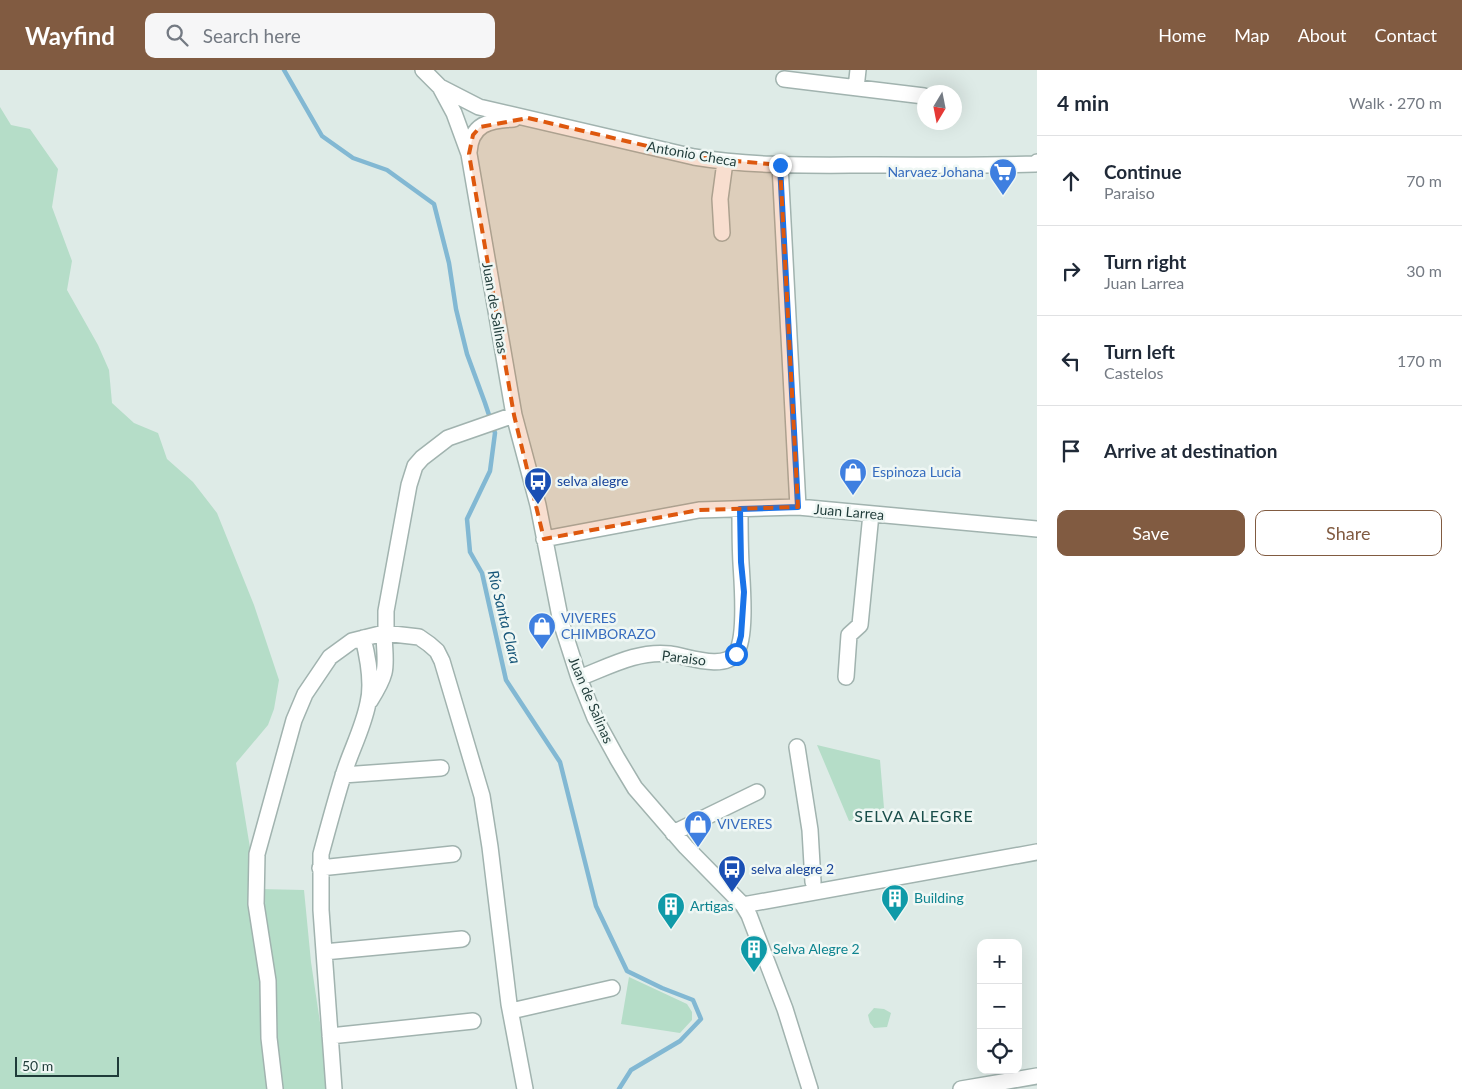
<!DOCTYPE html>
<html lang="en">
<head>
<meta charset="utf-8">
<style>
	:root { --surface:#fff; --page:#f6f6f7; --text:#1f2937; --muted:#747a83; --line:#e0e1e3; --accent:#815b41 }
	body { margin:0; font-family:Lato,sans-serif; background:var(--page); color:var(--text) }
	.controls { position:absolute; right:15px; bottom:15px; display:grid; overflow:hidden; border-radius:10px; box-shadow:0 5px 20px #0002 }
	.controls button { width:45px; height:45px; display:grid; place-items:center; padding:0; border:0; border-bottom:1px solid var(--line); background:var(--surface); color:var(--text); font:25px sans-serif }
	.compass { position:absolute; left:917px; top:15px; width:45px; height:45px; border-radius:50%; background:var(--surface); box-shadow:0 5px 20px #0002; rotate:190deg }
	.scale { position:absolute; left:15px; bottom:12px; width:104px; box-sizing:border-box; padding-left:5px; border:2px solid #1f3b39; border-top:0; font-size:14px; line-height:18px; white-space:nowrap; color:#1f3b39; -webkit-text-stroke:4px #eff7f4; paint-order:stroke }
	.stop { position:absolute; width:15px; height:15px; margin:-11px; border:4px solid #1a73e8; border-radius:50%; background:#fff }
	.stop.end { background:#1a73e8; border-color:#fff; box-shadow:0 1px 5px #0008 }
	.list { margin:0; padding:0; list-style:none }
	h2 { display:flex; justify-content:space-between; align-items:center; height:65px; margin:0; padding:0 20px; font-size:21px }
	h2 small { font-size:16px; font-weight:400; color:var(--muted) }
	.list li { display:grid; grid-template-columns:32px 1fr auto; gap:15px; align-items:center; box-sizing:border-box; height:90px; padding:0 20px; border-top:1px solid var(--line) }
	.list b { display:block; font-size:19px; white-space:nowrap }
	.list p { margin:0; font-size:16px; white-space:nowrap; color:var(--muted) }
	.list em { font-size:16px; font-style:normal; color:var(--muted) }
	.actions { display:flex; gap:10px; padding:15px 20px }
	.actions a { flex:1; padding:11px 0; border:1px solid var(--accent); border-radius:10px; text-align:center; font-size:18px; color:var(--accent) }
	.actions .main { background:var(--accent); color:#fff }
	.icon { flex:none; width:28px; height:28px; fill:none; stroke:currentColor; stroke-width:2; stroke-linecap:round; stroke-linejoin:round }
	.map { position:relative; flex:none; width:1037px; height:1019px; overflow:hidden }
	header { display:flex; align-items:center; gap:30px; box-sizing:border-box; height:70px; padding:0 25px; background:var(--accent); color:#fff }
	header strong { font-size:24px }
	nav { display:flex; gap:28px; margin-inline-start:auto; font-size:18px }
	.search { width:350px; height:45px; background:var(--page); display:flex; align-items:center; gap:12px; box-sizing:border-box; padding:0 18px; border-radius:10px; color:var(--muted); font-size:19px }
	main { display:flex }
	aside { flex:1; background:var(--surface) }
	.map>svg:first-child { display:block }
	.green { fill:#b5ddc8 }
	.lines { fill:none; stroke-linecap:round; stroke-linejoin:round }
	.stream { stroke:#82b8d3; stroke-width:4.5 }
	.minor-casing { stroke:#a1b3af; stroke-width:18 }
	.minor { stroke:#fff; stroke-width:15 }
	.route { stroke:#1a73e8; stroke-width:6 }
	.marked { fill:#de580e; fill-opacity:0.2; stroke:#de580e; stroke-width:4; stroke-dasharray:10 6; stroke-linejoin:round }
	.labels { text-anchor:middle; stroke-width:5; stroke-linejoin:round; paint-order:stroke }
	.street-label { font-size:14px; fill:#1f3b39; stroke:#eff7f4 }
	.shop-label { font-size:14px; fill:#366cbe; stroke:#eff7f4; text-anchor:start }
	.transit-label { font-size:14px; fill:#164399; stroke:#eff7f4; text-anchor:start }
	.culture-label { font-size:14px; fill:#0d838f; stroke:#eff7f4; text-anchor:start }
	.water-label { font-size:15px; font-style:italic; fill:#165679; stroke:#eff7f4 }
	.quarter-label { font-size:16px; letter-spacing:1px; fill:#1a4e4b; stroke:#eff7f4 }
</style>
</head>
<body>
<header>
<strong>Wayfind</strong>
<div class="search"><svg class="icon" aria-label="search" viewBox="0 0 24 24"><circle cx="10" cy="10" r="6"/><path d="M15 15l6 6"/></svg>Search here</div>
<nav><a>Home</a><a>Map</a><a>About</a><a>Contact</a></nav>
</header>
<main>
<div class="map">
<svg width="1037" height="1019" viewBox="0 0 1037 1019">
	<rect width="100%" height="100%" fill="#deebe7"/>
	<path class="green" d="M 0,37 L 11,55 L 30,59 L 58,99 L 52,137 L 72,191 L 67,220 L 98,275 L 109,300 L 112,333 L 134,353 L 158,363 L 167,389 L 193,412 L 217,443 L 254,535 L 279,610 L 274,639 L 268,655 L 236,693 L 255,808 L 259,819 L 304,820 L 311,892 L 325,986 L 327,1019 L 0,1019 Z
		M 817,675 L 880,690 L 884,738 L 867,748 L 849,751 Z
		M 629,907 L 687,934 L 692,942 L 692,950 L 680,963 L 621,954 Z
		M 874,938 L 884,939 L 891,943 L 887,957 L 874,958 L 870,953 L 868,945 Z"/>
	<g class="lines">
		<path class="stream" d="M 284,0 L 322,66 L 353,88 L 387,100 L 434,134 L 449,193 L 456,239 L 467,284 L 485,333 L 495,363 L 490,401 L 467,449 L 470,482 L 482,503 L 506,610 L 560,692 L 596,836 L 627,901 L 662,918 L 693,930 L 701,949 L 680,971 L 631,1000 L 619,1019"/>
		<g class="minor-casing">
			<path id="minor" d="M 423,0 L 440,17 L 479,37 L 694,87 C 754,97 815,95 876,95 C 929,95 982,96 1035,94 L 1037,92
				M 784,9 L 924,26
				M 440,17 L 454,43 L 469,84 L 514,345 L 538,435 L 561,552 L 579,608 L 595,648 L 617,688 L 635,718 L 686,777 L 743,835 L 749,845 L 785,939 L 810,1019
				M 856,18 L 858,0
				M 469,82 C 471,54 489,50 514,49
				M 780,95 L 798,437
				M 722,163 L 720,129 L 725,92
				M 544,469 L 699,440 L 798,437 L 1037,459
				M 846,607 L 849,565 L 860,555 L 871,444
				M 579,608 C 608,597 638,580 670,584 C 687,586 724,601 736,583 C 747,567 742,512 741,493 C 740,475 740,457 740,439
				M 370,631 C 390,599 385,598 384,563 L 386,558 L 386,541 L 409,415 L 415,396 L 422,388 L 448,368 L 514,345
				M 797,677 L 810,760 L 813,812
				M 343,705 L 441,698
				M 673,763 L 757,722
				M 320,798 L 453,784
				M 743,835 L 1037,782
				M 324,882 L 462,869
				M 511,941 L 612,918
				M 330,966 L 473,951
				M 275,1019 L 269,968 L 268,911 L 256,834 L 257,784 L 294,650 L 305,624 L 330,587 L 352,571 L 384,563 L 419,567 L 429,574 L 437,581 L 442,591 L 453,628 L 482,726 L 490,777 L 509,934 L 525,1019
				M 334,1019 L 321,840 L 321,784 C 328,758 335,732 343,706 C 350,682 363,659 368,633 C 373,613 368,588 363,568
				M 961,1019 L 1037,1006"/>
		</g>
		<use href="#minor" class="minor"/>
	</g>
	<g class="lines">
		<path class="route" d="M 736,584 L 741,566 L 744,522 L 741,492 L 740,439 L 798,437 L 780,95"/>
	</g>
	<path class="marked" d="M 528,48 L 694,87 L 780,95 L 798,437 L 699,440 L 544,469 L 514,345 L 469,84 L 473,65 L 480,57 Z"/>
	<defs>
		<g id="supermarket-pin" transform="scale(1.4375)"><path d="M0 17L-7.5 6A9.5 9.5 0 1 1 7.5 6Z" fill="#3f7fe0" stroke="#eff7f4"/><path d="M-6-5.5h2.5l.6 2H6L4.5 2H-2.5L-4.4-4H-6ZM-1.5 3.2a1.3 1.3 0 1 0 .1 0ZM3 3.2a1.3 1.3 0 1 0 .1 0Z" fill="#fff"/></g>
		<g id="shop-pin" transform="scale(1.4375)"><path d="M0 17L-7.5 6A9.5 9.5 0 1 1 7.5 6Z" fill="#3f7fe0" stroke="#eff7f4"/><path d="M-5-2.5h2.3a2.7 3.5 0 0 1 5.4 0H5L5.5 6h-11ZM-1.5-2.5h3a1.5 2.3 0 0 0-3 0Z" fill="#fff"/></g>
		<g id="bus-pin" transform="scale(1.4375)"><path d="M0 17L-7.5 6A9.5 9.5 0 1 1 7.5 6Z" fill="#1a4fb4" stroke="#eff7f4"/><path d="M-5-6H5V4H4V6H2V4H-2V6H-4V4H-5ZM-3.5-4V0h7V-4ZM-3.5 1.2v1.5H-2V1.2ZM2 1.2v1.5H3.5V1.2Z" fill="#fff"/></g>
		<g id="building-pin" transform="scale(1.4375)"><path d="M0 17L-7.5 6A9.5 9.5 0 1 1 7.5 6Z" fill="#0f9aa8" stroke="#eff7f4"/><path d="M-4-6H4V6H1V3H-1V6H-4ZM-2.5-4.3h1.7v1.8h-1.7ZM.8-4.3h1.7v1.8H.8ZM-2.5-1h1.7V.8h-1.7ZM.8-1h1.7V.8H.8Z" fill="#fff"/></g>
	</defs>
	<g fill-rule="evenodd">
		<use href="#supermarket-pin" x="1003" y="102"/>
		<use href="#shop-pin" x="853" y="402"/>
		<use href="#bus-pin" x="538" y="411"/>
		<use href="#shop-pin" x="542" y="556"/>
		<use href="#shop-pin" x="698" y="754"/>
		<use href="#bus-pin" x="732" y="799"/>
		<use href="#building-pin" x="895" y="828"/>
		<use href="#building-pin" x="671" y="836"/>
		<use href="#building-pin" x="754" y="879"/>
	</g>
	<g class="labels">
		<g class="street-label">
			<text transform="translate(692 84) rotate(10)" y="5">Antonio Checa</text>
			<text transform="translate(495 238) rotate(80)" y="5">Juan de Salinas</text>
			<text transform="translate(849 442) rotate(5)" y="5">Juan Larrea</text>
			<text transform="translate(684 588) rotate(7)" y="5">Paraiso</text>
			<text transform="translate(591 630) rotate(67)" y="5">Juan de Salinas</text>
		</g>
		<g class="shop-label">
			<text x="984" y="107" text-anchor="end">Narvaez Johana</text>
			<text x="872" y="407">Espinoza Lucia</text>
			<text x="561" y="553">VIVERES<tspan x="561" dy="16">CHIMBORAZO</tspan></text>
			<text x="717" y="759">VIVERES</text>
		</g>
		<g class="transit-label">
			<text x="557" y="416">selva alegre</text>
			<text x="751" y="804">selva alegre 2</text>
		</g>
		<g class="culture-label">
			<text x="914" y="833">Building</text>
			<text x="690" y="841">Artigas</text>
			<text x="773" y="884">Selva Alegre 2</text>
		</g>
		<g class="water-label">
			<text transform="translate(504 547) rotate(76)" y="5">Río Santa Clara</text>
		</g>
		<g class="quarter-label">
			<text x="914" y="752">SELVA ALEGRE</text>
		</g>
	</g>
</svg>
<div class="controls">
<button>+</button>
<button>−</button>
<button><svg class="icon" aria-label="locate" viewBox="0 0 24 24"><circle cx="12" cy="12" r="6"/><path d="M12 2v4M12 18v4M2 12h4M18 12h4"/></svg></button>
</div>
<svg class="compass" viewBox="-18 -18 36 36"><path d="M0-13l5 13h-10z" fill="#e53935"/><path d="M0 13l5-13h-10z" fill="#747a83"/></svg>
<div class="scale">50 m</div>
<div class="stop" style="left:736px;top:584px"></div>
<div class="stop end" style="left:780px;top:95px"></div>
</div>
<aside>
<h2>4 min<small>Walk · 270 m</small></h2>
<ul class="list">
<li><svg class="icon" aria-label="ahead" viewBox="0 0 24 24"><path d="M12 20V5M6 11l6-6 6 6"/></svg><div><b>Continue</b><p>Paraiso</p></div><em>70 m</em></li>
<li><svg class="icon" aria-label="right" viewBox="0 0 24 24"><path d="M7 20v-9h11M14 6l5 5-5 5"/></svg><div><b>Turn right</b><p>Juan Larrea</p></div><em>30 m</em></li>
<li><svg class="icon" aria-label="left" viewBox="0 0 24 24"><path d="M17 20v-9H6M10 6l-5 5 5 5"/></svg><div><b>Turn left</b><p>Castelos</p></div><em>170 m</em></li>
<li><svg class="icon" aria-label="arrive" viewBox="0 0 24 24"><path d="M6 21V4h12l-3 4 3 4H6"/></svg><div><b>Arrive at destination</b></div></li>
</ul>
<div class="actions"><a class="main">Save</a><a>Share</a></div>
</aside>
</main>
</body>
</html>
